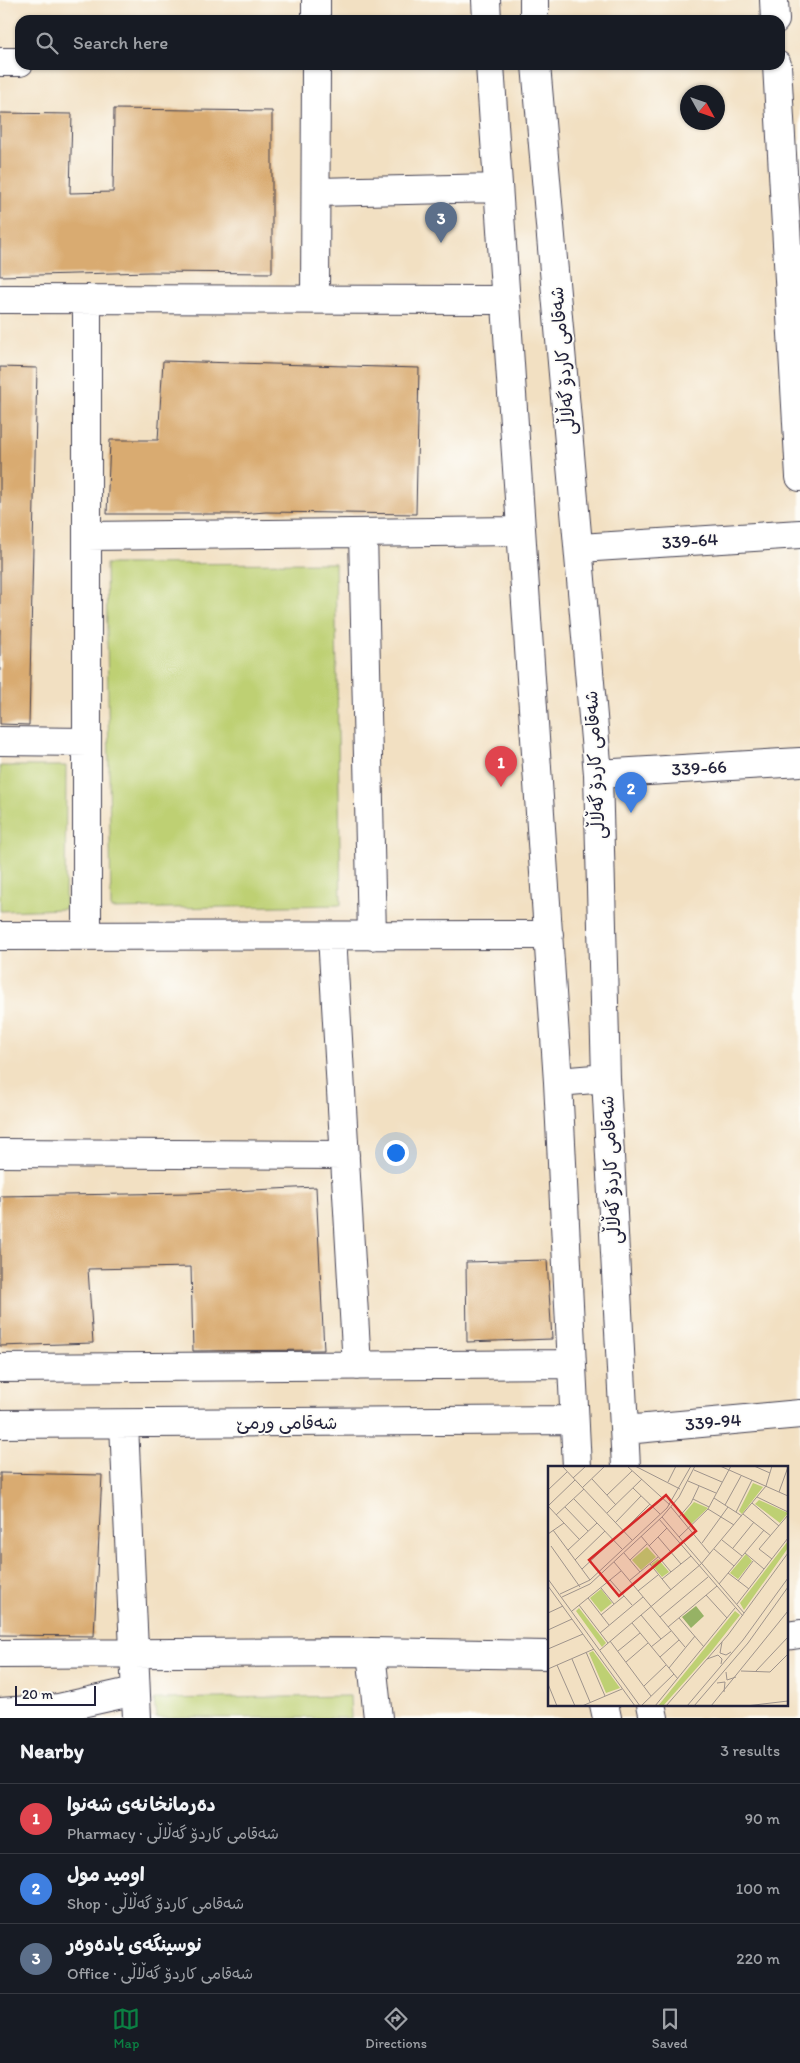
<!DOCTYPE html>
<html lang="en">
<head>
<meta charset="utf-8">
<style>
	:root { --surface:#171b24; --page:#242831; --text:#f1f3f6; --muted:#9ea1a6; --line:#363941; --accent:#0b8043 }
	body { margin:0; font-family:Itim,"Playpen Sans Arabic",sans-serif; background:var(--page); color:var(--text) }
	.compass { position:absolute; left:680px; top:85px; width:45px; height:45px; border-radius:50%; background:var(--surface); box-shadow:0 1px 4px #0004; rotate:130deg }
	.scale { position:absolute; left:15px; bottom:12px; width:81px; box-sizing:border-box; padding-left:5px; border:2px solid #22223b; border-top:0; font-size:14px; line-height:18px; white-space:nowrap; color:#22223b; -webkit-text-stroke:4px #fdfcf7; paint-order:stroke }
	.you { position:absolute; left:395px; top:1152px; width:18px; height:18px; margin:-12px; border:4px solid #fff; border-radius:50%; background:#1a73e8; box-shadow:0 0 0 8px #1a73e833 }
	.badge { display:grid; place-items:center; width:32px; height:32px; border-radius:50%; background:var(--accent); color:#fff; font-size:16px; font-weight:700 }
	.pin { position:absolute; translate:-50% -41px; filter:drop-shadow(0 1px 2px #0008) }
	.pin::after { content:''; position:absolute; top:26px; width:18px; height:15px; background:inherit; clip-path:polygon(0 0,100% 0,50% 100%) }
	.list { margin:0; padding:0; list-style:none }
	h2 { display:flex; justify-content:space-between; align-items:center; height:65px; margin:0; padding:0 20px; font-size:21px }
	h2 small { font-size:16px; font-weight:400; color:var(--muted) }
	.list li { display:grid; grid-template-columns:32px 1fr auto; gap:15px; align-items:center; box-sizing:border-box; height:70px; padding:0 20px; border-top:1px solid var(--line) }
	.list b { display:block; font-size:19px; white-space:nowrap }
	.list p { margin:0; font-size:16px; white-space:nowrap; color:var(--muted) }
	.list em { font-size:16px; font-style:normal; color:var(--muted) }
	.icon { flex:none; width:28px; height:28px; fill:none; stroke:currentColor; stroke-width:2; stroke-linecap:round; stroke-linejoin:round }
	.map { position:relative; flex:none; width:800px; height:1718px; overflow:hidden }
	.search { position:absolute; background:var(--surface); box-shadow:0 1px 4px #0004; left:15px; right:15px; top:15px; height:55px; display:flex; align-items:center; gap:12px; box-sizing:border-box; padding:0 18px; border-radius:15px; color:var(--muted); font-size:19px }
	.sheet { height:275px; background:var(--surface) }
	nav { display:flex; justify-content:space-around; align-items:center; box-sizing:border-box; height:70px; border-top:1px solid var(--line); background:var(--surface); font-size:14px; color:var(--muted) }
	nav a { display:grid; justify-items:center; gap:2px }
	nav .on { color:var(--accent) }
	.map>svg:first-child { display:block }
	.green { fill:#bed073; stroke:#707957 }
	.building { fill:#d9ab71 }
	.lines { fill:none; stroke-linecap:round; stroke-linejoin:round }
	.minor-casing { stroke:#413e4f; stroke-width:30 }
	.minor { stroke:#fff; stroke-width:28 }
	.labels { text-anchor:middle; stroke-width:4; stroke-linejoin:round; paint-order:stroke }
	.street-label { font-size:18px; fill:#22223b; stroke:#fdfcf7 }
	.inset-road { fill:none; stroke:#9f948c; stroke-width:1 }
	.view { fill:#d62828; fill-opacity:0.15; stroke:#d62828; stroke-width:2.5 }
	.inset-edge { fill:none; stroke:#22223b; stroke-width:2.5 }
</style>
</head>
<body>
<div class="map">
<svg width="800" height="1718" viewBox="0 0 800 1718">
	<rect width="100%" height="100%" fill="#fdfcf7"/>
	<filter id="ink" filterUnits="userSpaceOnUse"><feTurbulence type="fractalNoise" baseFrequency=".02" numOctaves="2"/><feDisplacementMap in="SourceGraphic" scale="10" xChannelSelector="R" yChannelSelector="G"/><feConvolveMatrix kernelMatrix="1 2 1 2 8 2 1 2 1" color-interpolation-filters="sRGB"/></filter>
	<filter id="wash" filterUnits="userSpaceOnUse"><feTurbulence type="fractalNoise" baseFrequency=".0096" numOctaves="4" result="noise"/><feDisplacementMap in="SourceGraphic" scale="20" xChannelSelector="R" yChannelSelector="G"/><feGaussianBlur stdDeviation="1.12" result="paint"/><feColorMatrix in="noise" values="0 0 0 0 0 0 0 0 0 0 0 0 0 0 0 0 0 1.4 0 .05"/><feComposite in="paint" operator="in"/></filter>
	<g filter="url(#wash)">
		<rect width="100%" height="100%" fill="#f2e0c2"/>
		<path class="green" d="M 335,563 L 341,905 L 111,909 L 106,564 Z
			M 0,766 L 66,766 L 65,909 L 0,911 Z
			M 350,1696 L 351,1718 L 156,1718 L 154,1699 Z"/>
		<g id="blocks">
			<path class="building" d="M 114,109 L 272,111 L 272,273 L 150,272 L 0,276 L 0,113 L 72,114 L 70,193 L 113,192 Z
				M 163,361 L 419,368 L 416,514 L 266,512 L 240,514 L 107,514 L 110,440 L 158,440 Z
				M 0,367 L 37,368 L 29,725 L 0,724 Z
				M 316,1187 L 324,1350 L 193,1351 L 191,1267 L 88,1269 L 93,1343 L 0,1346 L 0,1196 L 190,1193 Z
				M 547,1260 L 552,1339 L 467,1342 L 466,1262 Z
				M 0,1473 L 102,1475 L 94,1636 L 0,1635 Z"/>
		</g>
	</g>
	<g filter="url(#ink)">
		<use href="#blocks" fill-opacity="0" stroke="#413e4f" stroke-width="1"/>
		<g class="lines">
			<g class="minor-casing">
				<path id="minor" d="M 486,0 L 487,20
					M 534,0 L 534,20
					M 774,0 L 775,20
					M 316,20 L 316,0
					M 0,62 L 20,62
					M 490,65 L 558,1082 L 577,1467
					M 536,65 L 598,774 L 606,1078 L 626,1467
					M 777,65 L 800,477
					M 316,192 L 498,188
					M 0,299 L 505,300
					M 87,299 L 87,936
					M 315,299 L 316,65
					M 363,533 L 372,936
					M 87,536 L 520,531
					M 580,548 L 800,534
					M 0,741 L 87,742
					M 598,774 L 800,762
					M 0,936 L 549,935
					M 332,936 L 357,1366
					M 558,1082 L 606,1078
					M 0,1153 L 345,1155
					M 0,1368 L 572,1364
					M 0,1424 L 573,1420
					M 124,1424 L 137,1718
					M 625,1430 L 800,1414
					M 786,1636 L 800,1634
					M 371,1652 L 378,1718
					M 0,1654 L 371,1652 L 549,1655
					M 604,1704 L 607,1718
					M 651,1704 L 654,1718
					M 0,1712 L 59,1708 L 135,1691"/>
			</g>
			<use href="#minor" class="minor"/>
		</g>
	</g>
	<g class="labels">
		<g class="street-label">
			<text transform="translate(563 361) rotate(-95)" y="6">شەقامی کاردۆ گەڵاڵی</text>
			<text transform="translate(690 541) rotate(-4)" y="6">339-64</text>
			<text transform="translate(595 765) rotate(-93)" y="6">شەقامی کاردۆ گەڵاڵی</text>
			<text transform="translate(699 768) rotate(-3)" y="6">339-66</text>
			<text transform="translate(611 1170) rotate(-93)" y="6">شەقامی کاردۆ گەڵاڵی</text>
			<text transform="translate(713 1422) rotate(-5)" y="6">339-94</text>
			<text x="287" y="1429">شەقامی ورمێ</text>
		</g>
	</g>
	<g transform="translate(548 1466)">
		<rect width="240" height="240" fill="#f2e0c2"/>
		<path d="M 205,17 L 215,21 L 194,48 L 191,45 ZM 211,34 L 240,47 L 232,57 L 207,38 ZM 146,36 L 160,42 L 142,59 L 134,50 ZM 240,75 L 240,82 L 196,144 L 192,137 ZM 99,81 L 108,91 L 93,104 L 84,94 ZM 198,88 L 204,95 L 190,113 L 182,107 ZM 110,93 L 121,106 L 114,111 L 103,98 ZM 53,123 L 64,137 L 53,146 L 42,132 ZM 31,142 L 58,177 L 54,181 L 28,145 ZM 187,145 L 192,149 L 162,187 L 115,240 L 110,240 ZM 45,185 L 72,222 L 58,227 L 41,187 Z" fill="#bed073"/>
		<path d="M 148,140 L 156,150 L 143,162 L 134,151 Z" fill="#96b265"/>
		<path class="inset-road" d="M 14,0 L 84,74M 79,0 L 122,39M 87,0 L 132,23M 172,0 L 240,30M 206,0 L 222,7M 146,4 L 174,16M 25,12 L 38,0M 44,13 L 68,39M 140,15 L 168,27M 120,16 L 128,0M 34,22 L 57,0M 85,22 L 112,48M 0,24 L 19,6M 231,26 L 240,1M 59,29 L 84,5M 209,31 L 240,46M 166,32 L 194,50M 26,33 L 74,83M 145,33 L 161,41M 204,37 L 231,60M 177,39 L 193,10M 0,40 L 31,73M 0,40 L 27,14M 17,41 L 40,65M 123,41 L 162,88M 160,43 L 186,59M 188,46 L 204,14M 59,47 L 94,13M 195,48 L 223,70M 8,49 L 36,23M 114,51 L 196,147M 131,51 L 143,37 L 151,20M 111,53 L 195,150M 67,57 L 93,30M 5,64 L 42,114M 75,65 L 102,38M 0,68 L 16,57M 93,70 L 123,106M 110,71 L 133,98M 131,71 L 160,43 L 183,0M 174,74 L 194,90M 154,77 L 180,41M 3,80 L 32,121M 101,80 L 119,62M 185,82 L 206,56M 166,83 L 186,100M 20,84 L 49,57M 76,87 L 92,106M 197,87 L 216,103M 224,93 L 211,83 L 240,49M 27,94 L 57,65M 82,94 L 99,78M 66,96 L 137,181M 102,98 L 123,124M 34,103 L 65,74M 180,107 L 201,123M 0,113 L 92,240M 114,113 L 143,90M 62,114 L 84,139M 81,115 L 110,91M 190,115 L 205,95M 171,118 L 216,64M 0,120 L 87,240M 53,122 L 66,138M 90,125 L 110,109M 12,128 L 42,114 L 119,42 L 143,0M 158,129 L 179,152M 14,131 L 42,118 L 114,51 L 131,31 L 147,0M 40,132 L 61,159M 189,138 L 240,72M 31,139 L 60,177M 24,145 L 73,105M 0,147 L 15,140M 53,149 L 76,130M 93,149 L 113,173M 112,151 L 160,111M 131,152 L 156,181M 84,157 L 130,213M 120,161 L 169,120M 0,164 L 24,153M 52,167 L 95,131M 62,175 L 103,230M 174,176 L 172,187 L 178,189 L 183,186M 103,181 L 123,165M 0,183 L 35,168M 52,184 L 153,98 L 218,20 L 224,0M 70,185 L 92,167M 38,186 L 57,230M 112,191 L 131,174M 24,193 L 42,236M 159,193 L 170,189 L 174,193 L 173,198M 78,196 L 100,177M 9,199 L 27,240M 121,202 L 147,170M 0,203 L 46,183M 193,205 L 222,206 L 240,188M 208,205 L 240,171M 178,206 L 179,214 L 188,211M 169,217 L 177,216 L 176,226M 0,218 L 9,240M 96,220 L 118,199M 34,240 L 74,223M 93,240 L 126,208M 107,240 L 187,142M 118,240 L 180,169 L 240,87M 139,240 L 195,174 L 240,112M 146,240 L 200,177 L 240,121M 163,240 L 240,145M 198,240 L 240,235"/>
		<path class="view" d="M 118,29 L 148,65 L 71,130 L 41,94 Z"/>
		<rect width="240" height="240" class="inset-edge"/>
	</g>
</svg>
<svg class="compass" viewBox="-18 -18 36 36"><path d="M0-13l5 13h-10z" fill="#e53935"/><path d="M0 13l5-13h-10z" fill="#9ea1a6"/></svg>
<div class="scale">20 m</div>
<div class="you"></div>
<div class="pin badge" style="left:501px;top:787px;background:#e0444e">1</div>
<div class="pin badge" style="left:631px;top:813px;background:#3f7fe0">2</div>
<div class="pin badge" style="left:441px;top:243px;background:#5c6f8a">3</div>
<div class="search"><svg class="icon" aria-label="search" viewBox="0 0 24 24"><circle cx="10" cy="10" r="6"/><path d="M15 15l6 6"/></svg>Search here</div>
</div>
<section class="sheet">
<h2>Nearby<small>3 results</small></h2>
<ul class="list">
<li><span class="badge" style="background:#e0444e">1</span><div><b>دەرمانخانەی شەنوا</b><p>Pharmacy · شەقامی کاردۆ گەڵاڵی</p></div><em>90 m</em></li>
<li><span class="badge" style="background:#3f7fe0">2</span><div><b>اوميد مول</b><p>Shop · شەقامی کاردۆ گەڵاڵی</p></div><em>100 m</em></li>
<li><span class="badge" style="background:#5c6f8a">3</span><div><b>نوسینگەی یادەوەر</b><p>Office · شەقامی کاردۆ گەڵاڵی</p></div><em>220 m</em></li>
</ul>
</section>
<nav>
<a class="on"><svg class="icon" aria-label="map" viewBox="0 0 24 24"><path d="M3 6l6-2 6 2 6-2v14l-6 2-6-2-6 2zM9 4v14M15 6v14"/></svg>Map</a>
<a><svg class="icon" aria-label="directions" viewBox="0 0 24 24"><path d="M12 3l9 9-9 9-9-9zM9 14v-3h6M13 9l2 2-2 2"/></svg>Directions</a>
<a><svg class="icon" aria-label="saved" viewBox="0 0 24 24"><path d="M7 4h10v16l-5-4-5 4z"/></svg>Saved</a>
</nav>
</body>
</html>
